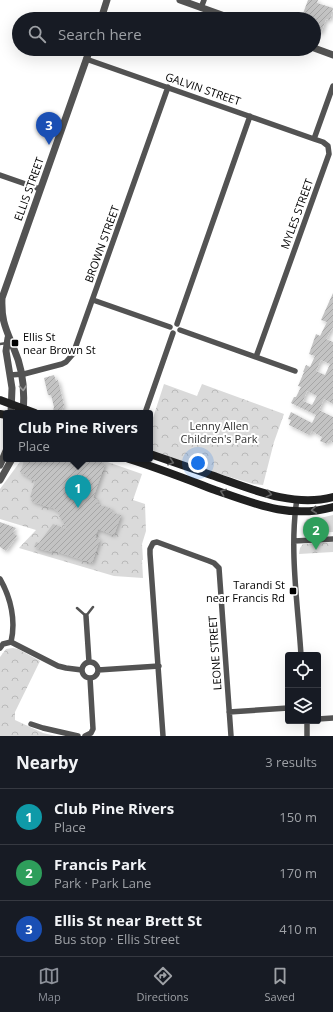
<!DOCTYPE html>
<html lang="en">
<head>
<meta charset="utf-8">
<style>
	:root { --surface:#171b24; --page:#242831; --text:#f1f3f6; --muted:#9ea1a6; --line:#363941; --accent:#8c9099 }
	body { margin:0; font-family:"Open Sans",sans-serif; background:var(--page); color:var(--text) }
	.controls { position:absolute; right:12px; bottom:12px; display:grid; overflow:hidden; border-radius:4px; box-shadow:0 4px 16px #0002 }
	.controls button { width:36px; height:36px; display:grid; place-items:center; padding:0; border:0; border-bottom:1px solid var(--line); background:var(--surface); color:var(--text); font:20px sans-serif }
	.you { position:absolute; left:198px; top:463px; width:14px; height:14px; margin:-10px; border:3px solid #fff; border-radius:50%; background:#1a73e8; box-shadow:0 0 0 6px #1a73e833 }
	.badge { display:grid; place-items:center; width:26px; height:26px; border-radius:50%; background:var(--accent); color:#fff; font-size:13px; font-weight:700 }
	.pin { position:absolute; translate:-50% -33px; filter:drop-shadow(0 1px 2px #0008) }
	.pin::after { content:''; position:absolute; top:21px; width:14px; height:12px; background:inherit; clip-path:polygon(0 0,100% 0,50% 100%) }
	.popup { position:absolute; left:3px; top:410px; width:150px; height:52px; box-sizing:border-box; display:grid; place-content:center; border-radius:4px; background:var(--surface); filter:drop-shadow(0 1px 3px #0005); font-size:13px; white-space:nowrap; color:var(--muted) }
	.popup b { font-size:15px; color:var(--text) }
	.popup::after { content:''; position:absolute; left:50%; top:100%; margin-left:-8px; border:8px solid transparent; border-top-color:var(--surface) }
	.list { margin:0; padding:0; list-style:none }
	h2 { display:flex; justify-content:space-between; align-items:center; height:52px; margin:0; padding:0 16px; font-size:17px }
	h2 small { font-size:13px; font-weight:400; color:var(--muted) }
	.list li { display:grid; grid-template-columns:26px 1fr auto; gap:12px; align-items:center; box-sizing:border-box; height:56px; padding:0 16px; border-top:1px solid var(--line) }
	.list b { display:block; font-size:15px; white-space:nowrap }
	.list p { margin:0; font-size:13px; white-space:nowrap; color:var(--muted) }
	.list em { font-size:13px; font-style:normal; color:var(--muted) }
	.icon { flex:none; width:22px; height:22px; fill:none; stroke:currentColor; stroke-width:2; stroke-linecap:round; stroke-linejoin:round }
	.map { position:relative; flex:none; width:333px; height:736px; overflow:hidden }
	.search { position:absolute; background:var(--surface); box-shadow:0 4px 16px #0002; left:12px; right:12px; top:12px; height:44px; display:flex; align-items:center; gap:10px; box-sizing:border-box; padding:0 14px; border-radius:22px; color:var(--muted); font-size:15px }
	.sheet { height:220px; background:var(--surface) }
	nav { display:flex; justify-content:space-around; align-items:center; box-sizing:border-box; height:56px; border-top:1px solid var(--line); background:var(--surface); font-size:11px; color:var(--muted) }
	nav a { display:grid; justify-items:center; gap:2px }
	nav .on { color:var(--accent) }
	.map>svg:first-child { display:block }
	.green { fill:#dadada }
	.park { fill:url(#park-crowns) }
	.building { fill:url(#building-hatch); fill-rule:evenodd; filter:url(#shadow) }
	.lines { fill:none; stroke-linecap:round; stroke-linejoin:round }
	.service { stroke:#535353; stroke-width:2.5 }
	.minor { stroke:#535353; stroke-width:5.5 }
	.tertiary { stroke:#535353; stroke-width:7 }
	.secondary { stroke:#202020; stroke-width:8 }
	.oneway { stroke:#989898 }
	.oneway2 { stroke:#636363 }
	.poi-dot { fill:#000; stroke:#fff; stroke-width:1.5 }
	.labels { text-anchor:middle; stroke-width:4; stroke-linejoin:round; paint-order:stroke }
	.street-label { font-size:11px; fill:#000; stroke:#fff }
	.poi-label { font-size:11px; fill:#000; stroke:#fff; text-anchor:start }
	.park-label { font-size:11px; fill:#313131; stroke:#fff }
</style>
</head>
<body>
<div class="map">
<svg width="333" height="736" viewBox="0 0 333 736">
	<defs>
		<pattern id="park-crowns" width="20" height="18" patternUnits="userSpaceOnUse"><rect width="20" height="18" fill="#dadada"/><path d="M2 6a3 3 0 1 1 6 0M12 15a3 3 0 1 1 6 0" fill="none" stroke="#b9b9b9"/></pattern>
		<pattern id="building-hatch" width="6" height="6" patternUnits="userSpaceOnUse"><rect width="6" height="6" fill="#c3c3c3"/><path d="M-1 1l2-2M0 6l6-6M5 7l2-2" fill="none" stroke="#a6a6a6"/></pattern>
		<filter id="shadow"><feDropShadow dx="2" dy="2" stdDeviation="2" flood-color="#0004"/></filter>
	</defs>
	<rect width="100%" height="100%" fill="#fff"/>
	<path class="green" d="M 333,515 L 333,532 L 306,533 L 303,529 L 304,523 L 307,519 L 320,518 Z"/>
	<path class="park" d="M 164,384 L 197,396 L 202,384 L 284,414 L 274,442 L 263,485 L 253,484 L 150,453 L 150,427 Z
		M 22,459 L 99,459 L 142,474 L 133,500 L 145,504 L 146,531 L 142,544 L 143,560 L 142,560 L 143,578 L 114,576 L 19,548 L 36,530 L 0,519 L 0,489 Z
		M 333,542 L 333,552 L 299,554 L 300,548 L 303,544 Z
		M 13,648 L 18,649 L 40,661 L 15,712 L 15,720 L 43,733 L 56,736 L 0,736 L 0,657 L 6,649 Z"/>
	<path class="building" d="M 308,0 L 318,0 L 317,3 L 333,8 L 330,20 L 326,19 L 321,33 L 314,31 L 314,19 L 301,19 Z
		M 333,293 L 333,327 L 326,339 L 333,342 L 333,404 L 324,399 L 319,410 L 333,417 L 333,442 L 329,440 L 327,444 L 320,441 L 322,437 L 312,431 L 309,435 L 289,425 L 291,420 L 288,419 L 291,412 L 312,423 L 316,415 L 291,403 L 294,397 L 296,397 L 301,387 L 298,386 L 304,372 L 303,372 L 306,365 L 310,367 L 315,356 L 309,354 L 316,334 L 320,336 L 327,322 L 321,320 ZM 321,360 L 330,364 L 325,375 L 316,371 ZM 307,391 L 317,396 L 312,405 L 303,401 Z
		M 54,375 L 56,381 L 58,380 L 64,405 L 61,413 L 53,411 L 54,407 L 51,395 L 48,395 L 44,378 Z
		M 25,459 L 95,459 L 105,464 L 93,498 L 98,499 L 97,504 L 112,509 L 111,512 L 121,515 L 114,535 L 98,529 L 95,538 L 100,539 L 92,563 L 52,550 L 51,552 L 34,547 L 36,542 L 39,543 L 53,524 L 67,529 L 59,516 L 61,514 L 52,507 L 52,508 L 31,501 L 32,498 L 30,497 L 35,481 L 20,472 Z
		M 0,522 L 16,528 L 13,532 L 17,536 L 6,551 L 0,547 Z"/>
	<g class="lines">
		<path class="service" d="M 0,344 L 7,343
			M 77,608 L 86,616 L 93,607"/>
		<path class="minor" d="M 201,8 L 204,0
			M 86,59 L 314,139 L 323,142 L 328,146 L 329,154 L 256,357
			M 314,139 L 333,86
			M 0,175 L 40,189
			M 93,300 L 170,327
			M 177,324 L 250,116
			M 180,330 L 295,371
			M 10,375 L 24,374 L 62,364 L 66,362 L 73,354 L 168,87
			M 145,413 L 173,333
			M 297,499 C 289,548 298,606 301,655
			M 294,541 L 333,539
			M 0,579 C 11,598 16,621 11,642
			M 86,616 L 89,662
			M 0,648 L 3,644 L 11,642 L 58,666 L 66,668 L 82,670
			M82 670a8 8 0 1 1 16 0a8 8 0 1 1-16 0Z
			M 98,670 L 159,666
			M 229,712 L 288,708
			M 318,719 L 333,718
			M 31,724 L 43,728 L 78,736
			M 85,736 L 91,733 L 93,729 L 90,678
			M 163,736 L 150,554 L 150,549 L 153,543 L 157,542 L 209,561 L 214,563 L 219,568 L 231,736
			M 307,736 L 307,721"/>
		<path class="tertiary" d="M 180,0 L 233,19
			M 101,19 L 107,0
			M 314,48 L 333,55
			M 8,338 L 6,351 L 12,388 L 11,413
			M 23,413 C 25,391 23,369 14,349 C 6,329 1,321 2,298 L 90,49
			M 0,465 L 6,451
			M 0,480 L 12,459"/>
		<path class="secondary" d="M 0,400 L 35,413
			M 0,414 L 6,415
			M 150,454 C 170,461 191,468 211,475 C 249,488 292,508 333,497
			M 129,459 C 158,468 186,479 215,490 C 255,504 290,519 333,507"/>
	</g>
	<defs><path id="oneway-chevron" d="M-2-3.5L2.5 0L-2 3.5" fill="none" stroke-width="1.6" stroke-linecap="round" stroke-linejoin="round"/></defs>
	<use class="oneway" href="#oneway-chevron" transform="translate(23 388) rotate(85)"/>
	<g class="oneway2">
		<use href="#oneway-chevron" transform="translate(171 462) rotate(19)"/>
		<use href="#oneway-chevron" transform="translate(223 492) rotate(-160)"/>
		<use href="#oneway-chevron" transform="translate(269 494) rotate(14)"/>
		<use href="#oneway-chevron" transform="translate(314 510) rotate(174)"/>
	</g>
	<g class="poi-dot">
		<rect x="11" y="339" width="8" height="8" rx="2"/>
		<rect x="289" y="587" width="8" height="8" rx="2"/>
	</g>
	<g class="labels">
		<g class="street-label">
			<text transform="translate(203 89) rotate(19)" y="4">GALVIN STREET</text>
			<text transform="translate(29 189) rotate(-70)" y="4">ELLIS STREET</text>
			<text transform="translate(297 214) rotate(-70)" y="4">MYLES STREET</text>
			<text transform="translate(102 244) rotate(-70)" y="4">BROWN STREET</text>
			<text transform="translate(215 653) rotate(-94)" y="4">LEONE STREET</text>
		</g>
		<g class="poi-label">
			<text x="23" y="341">Ellis St<tspan x="23" dy="13">near Brown St</tspan></text>
			<text x="285" y="589" text-anchor="end">Tarandi St<tspan x="285" dy="13">near Francis Rd</tspan></text>
		</g>
		<g class="park-label">
			<text x="219" y="430">Lenny Allen<tspan x="219" dy="13">Children's Park</tspan></text>
		</g>
	</g>
</svg>
<div class="controls">
<button><svg class="icon" aria-label="locate" viewBox="0 0 24 24"><circle cx="12" cy="12" r="6"/><path d="M12 2v4M12 18v4M2 12h4M18 12h4"/></svg></button>
<button><svg class="icon" aria-label="layers" viewBox="0 0 24 24"><path d="M12 4l9 5-9 5-9-5zM3 14l9 5 9-5"/></svg></button>
</div>
<div class="you"></div>
<div class="pin badge" style="left:78px;top:508px;background:#0f9aa8">1</div>
<div class="popup"><b>Club Pine Rivers</b>Place</div>
<div class="pin badge" style="left:316px;top:550px;background:#2e9e5b">2</div>
<div class="pin badge" style="left:49px;top:145px;background:#1a4fb4">3</div>
<div class="search"><svg class="icon" aria-label="search" viewBox="0 0 24 24"><circle cx="10" cy="10" r="6"/><path d="M15 15l6 6"/></svg>Search here</div>
</div>
<section class="sheet">
<h2>Nearby<small>3 results</small></h2>
<ul class="list">
<li><span class="badge" style="background:#0f9aa8">1</span><div><b>Club Pine Rivers</b><p>Place</p></div><em>150 m</em></li>
<li><span class="badge" style="background:#2e9e5b">2</span><div><b>Francis Park</b><p>Park · Park Lane</p></div><em>170 m</em></li>
<li><span class="badge" style="background:#1a4fb4">3</span><div><b>Ellis St near Brett St</b><p>Bus stop · Ellis Street</p></div><em>410 m</em></li>
</ul>
</section>
<nav>
<a class="on"><svg class="icon" aria-label="map" viewBox="0 0 24 24"><path d="M3 6l6-2 6 2 6-2v14l-6 2-6-2-6 2zM9 4v14M15 6v14"/></svg>Map</a>
<a><svg class="icon" aria-label="directions" viewBox="0 0 24 24"><path d="M12 3l9 9-9 9-9-9zM9 14v-3h6M13 9l2 2-2 2"/></svg>Directions</a>
<a><svg class="icon" aria-label="saved" viewBox="0 0 24 24"><path d="M7 4h10v16l-5-4-5 4z"/></svg>Saved</a>
</nav>
</body>
</html>
